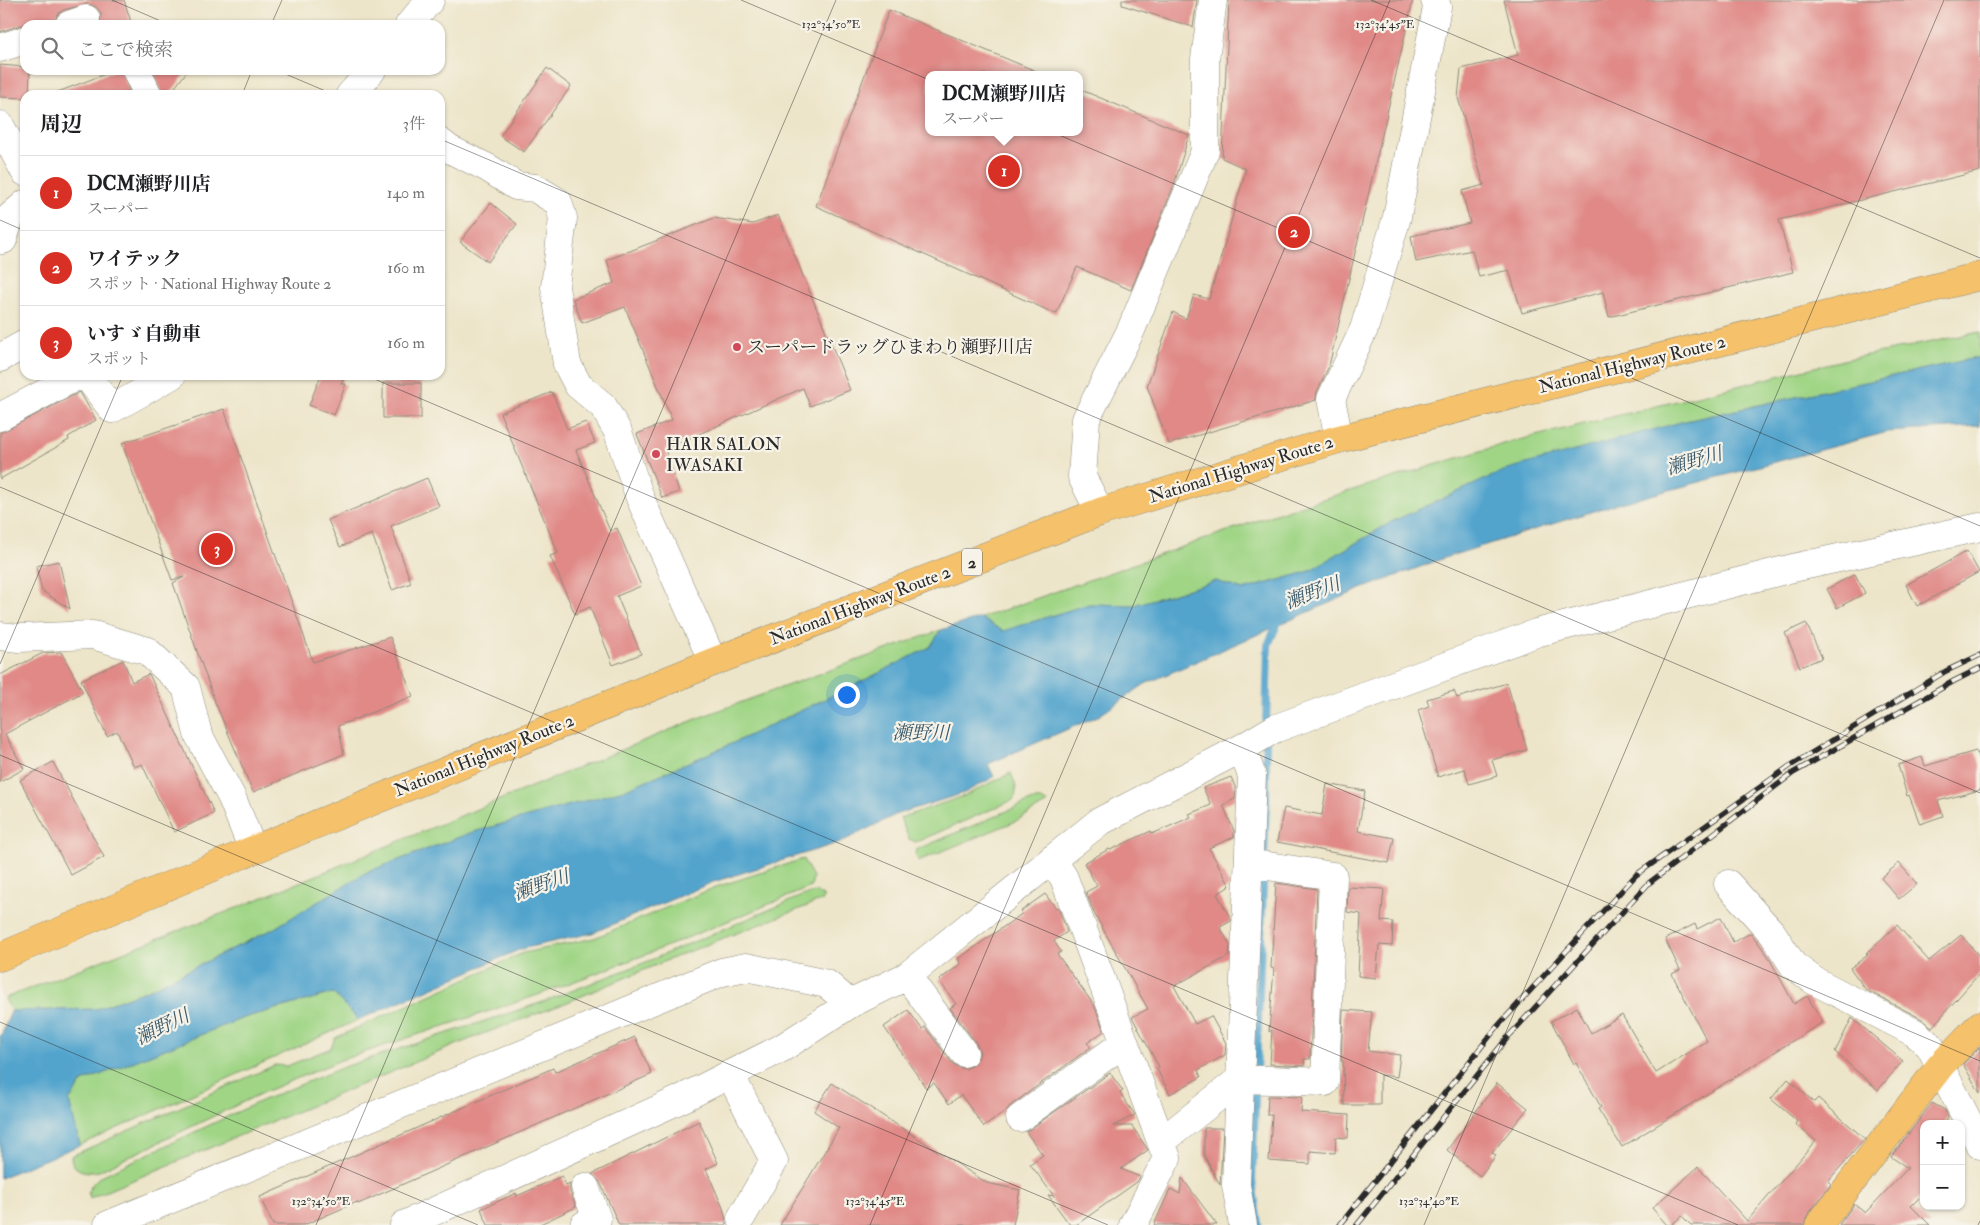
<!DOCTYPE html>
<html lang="ja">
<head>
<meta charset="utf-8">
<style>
	:root { --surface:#fff; --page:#f2f2f2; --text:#202124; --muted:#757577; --line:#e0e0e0; --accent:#d93025 }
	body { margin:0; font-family:"IM FELL Double Pica","Noto Serif JP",serif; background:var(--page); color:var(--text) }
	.controls { position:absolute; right:15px; bottom:15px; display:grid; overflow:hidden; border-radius:10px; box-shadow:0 1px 4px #0004 }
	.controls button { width:45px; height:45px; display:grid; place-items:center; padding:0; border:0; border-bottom:1px solid var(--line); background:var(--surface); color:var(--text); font:25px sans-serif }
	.you { position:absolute; left:846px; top:694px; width:18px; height:18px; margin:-12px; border:4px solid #fff; border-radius:50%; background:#1a73e8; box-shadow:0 0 0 8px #1a73e833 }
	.badge { display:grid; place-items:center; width:32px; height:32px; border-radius:50%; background:var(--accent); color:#fff; font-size:16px; font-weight:700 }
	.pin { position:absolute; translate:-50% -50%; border:2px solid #fff; box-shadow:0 1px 5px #0006 }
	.popup { position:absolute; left:925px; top:71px; width:158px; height:65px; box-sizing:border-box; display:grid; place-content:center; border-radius:10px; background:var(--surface); filter:drop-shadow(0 1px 4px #0005); font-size:16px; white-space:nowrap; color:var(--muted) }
	.popup b { font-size:19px; color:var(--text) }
	.popup::after { content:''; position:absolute; left:50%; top:100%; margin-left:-10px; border:10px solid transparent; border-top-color:var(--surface) }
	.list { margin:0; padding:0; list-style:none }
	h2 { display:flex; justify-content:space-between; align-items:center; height:65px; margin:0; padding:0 20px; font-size:21px }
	h2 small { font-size:16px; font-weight:400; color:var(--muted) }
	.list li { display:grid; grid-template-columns:32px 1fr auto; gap:15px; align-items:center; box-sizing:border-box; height:75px; padding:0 20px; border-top:1px solid var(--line) }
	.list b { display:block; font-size:19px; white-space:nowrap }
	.list p { margin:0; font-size:16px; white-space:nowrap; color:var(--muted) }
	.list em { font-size:16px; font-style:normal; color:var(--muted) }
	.icon { flex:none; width:28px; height:28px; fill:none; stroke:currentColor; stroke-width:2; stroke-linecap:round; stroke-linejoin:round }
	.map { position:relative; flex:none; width:1980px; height:1225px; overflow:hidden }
	.search { position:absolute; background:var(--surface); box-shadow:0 1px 4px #0004; left:20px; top:20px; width:425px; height:55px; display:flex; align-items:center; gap:12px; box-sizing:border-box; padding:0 18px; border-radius:15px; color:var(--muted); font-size:19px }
	.panel { position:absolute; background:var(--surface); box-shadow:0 1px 4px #0004; left:20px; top:90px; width:425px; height:290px; border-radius:15px }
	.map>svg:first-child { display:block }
	.green { fill:#a0d586; stroke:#668058 }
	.water { fill:#52a4cd; stroke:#3e687c }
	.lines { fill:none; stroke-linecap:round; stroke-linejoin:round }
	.stream { stroke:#52a4cd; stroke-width:8 }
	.building { fill:#e08987 }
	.minor-casing { stroke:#8c887a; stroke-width:29 }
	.major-casing { stroke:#8c887a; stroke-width:29 }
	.highway-casing { stroke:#8c887a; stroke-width:29 }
	.minor { stroke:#fff; stroke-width:28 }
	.major { stroke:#f5c16b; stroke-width:28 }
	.highway { stroke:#f5c16b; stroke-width:28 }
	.rail-casing { stroke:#2b2b2b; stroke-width:5.5 }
	.rail { stroke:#f7f3e8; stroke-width:4; stroke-dasharray:11; stroke-linecap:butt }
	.ticks { fill:none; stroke:#2b2b2b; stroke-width:1; stroke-opacity:0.45 }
	.poi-dot { fill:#d1495b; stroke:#f7f3e8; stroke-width:2 }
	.labels { text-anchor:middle; stroke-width:4.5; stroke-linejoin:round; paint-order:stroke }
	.shield { fill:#f7f3e8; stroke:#686764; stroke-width:1 }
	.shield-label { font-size:16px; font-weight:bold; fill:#2b2b2b }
	.poi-label { font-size:18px; fill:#2b2b2b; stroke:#f7f3e8; text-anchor:start }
	.street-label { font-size:18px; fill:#2b2b2b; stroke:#f7f3e8 }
	.water-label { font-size:19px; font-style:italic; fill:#3b5b6c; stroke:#f7f3e8 }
	.ticks-label { font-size:12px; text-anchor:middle; fill:#2b2b2b; stroke:#f7f3e8; stroke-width:4.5; stroke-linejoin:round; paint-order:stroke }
</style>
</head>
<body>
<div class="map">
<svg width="1980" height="1225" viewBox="0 0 1980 1225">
	<rect width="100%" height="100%" fill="#f7f3e8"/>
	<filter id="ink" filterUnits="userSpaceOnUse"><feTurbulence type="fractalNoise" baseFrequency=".02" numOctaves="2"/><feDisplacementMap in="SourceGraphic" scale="10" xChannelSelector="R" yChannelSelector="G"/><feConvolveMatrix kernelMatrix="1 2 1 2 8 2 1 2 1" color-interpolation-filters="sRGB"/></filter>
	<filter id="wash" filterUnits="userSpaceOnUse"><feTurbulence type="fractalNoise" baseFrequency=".0096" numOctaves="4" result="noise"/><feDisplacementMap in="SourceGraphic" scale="20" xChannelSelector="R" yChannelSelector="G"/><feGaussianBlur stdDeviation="1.12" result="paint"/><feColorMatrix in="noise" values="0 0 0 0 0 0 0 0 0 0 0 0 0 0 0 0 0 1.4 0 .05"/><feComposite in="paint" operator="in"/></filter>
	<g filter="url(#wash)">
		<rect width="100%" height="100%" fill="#ede5c9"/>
		<path class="green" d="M 1980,332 L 1980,357 L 1681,422 L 1393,521 L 1307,572 L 1243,590 L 1216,581 L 1134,605 L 1089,604 L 1003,631 L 981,618 L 1287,510 L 1507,443 L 1843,360 Z
			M 941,630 L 930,647 L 867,679 L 731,744 L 624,790 L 470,833 L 367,872 L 273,929 L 148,990 L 96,1009 L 11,1011 L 5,998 L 239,907 L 706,715 Z
			M 1011,773 C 1015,784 1019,790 1013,800 L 916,842 L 909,839 L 900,818 L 964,796 Z
			M 1033,800 L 1041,800 L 1048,803 L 1014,822 L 918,861 L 915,853 L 916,850 Z
			M 803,859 L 813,877 L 811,887 L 650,953 L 538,995 L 341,1060 L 262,1093 L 99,1171 C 87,1174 71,1171 71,1156 L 275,1065 L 287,1066 L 331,1048 L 335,1038 L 523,953 L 594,938 L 716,887 Z
			M 815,892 L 823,896 L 823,900 L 680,955 L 558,1006 L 480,1035 L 90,1198 L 88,1191 L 94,1182 L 101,1176 L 263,1100 L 344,1067 L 540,1003 L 646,962 L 804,895 Z
			M 333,993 L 358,1020 L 80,1145 L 69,1101 L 82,1082 L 243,1018 Z"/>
		<path class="water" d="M 1980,357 L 1980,426 L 1888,432 L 1613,505 L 1447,557 L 1361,589 L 1145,684 L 1100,715 L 988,764 L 994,777 L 964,793 L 897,814 L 841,842 L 713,882 L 592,933 L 521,949 L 358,1020 L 333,993 L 243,1018 L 82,1082 L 69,1101 L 80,1145 L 0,1178 L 0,1035 L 2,1034 L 11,1011 L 96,1009 L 148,990 L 273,929 L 367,872 L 470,833 L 624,790 L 731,744 L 867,679 L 930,647 L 941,630 L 981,618 L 1003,631 L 1089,604 L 1134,605 L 1216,581 L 1243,590 L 1307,572 L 1393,521 L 1508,469 L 1681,422 Z"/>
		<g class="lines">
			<path class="stream" d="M 1266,726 L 1268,645 L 1280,618
				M 1258,1225 L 1252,1180 L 1266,803 L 1266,740"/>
		</g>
		<g id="blocks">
			<path class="building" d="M 0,0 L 124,0 L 132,25 L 100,25 L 101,13 L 96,7 L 88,4 L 63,10 L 57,15 L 54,25 L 21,25 L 0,32 Z
				M 1122,0 L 1197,0 L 1193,27 L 1122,5 Z
				M 1229,0 L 1413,0 L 1329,366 L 1317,392 L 1316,400 L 1169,444 L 1147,386 L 1173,312 L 1186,319 L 1194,295 L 1209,299 L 1246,169 L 1222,158 Z
				M 1504,0 L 1980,0 L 1980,171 L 1779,220 L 1793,272 L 1609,317 L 1603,292 L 1522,313 L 1509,270 L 1479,277 L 1472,250 L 1416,262 L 1411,236 L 1470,223 L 1462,191 L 1484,185 L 1458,98 L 1461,69 L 1518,55 Z
				M 889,10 L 1043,74 L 929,75 L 929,132 L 1079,132 L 1079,89 L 1189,135 L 1174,185 L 1131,290 L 1077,267 L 1056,314 L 816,206 Z
				M 0,65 L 25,67 L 25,70 L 30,70 L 29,95 L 25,95 L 25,98 L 0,97 Z
				M 547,68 L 571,86 L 524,152 L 500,136 Z
				M 116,70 L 121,70 L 131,95 L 56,95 L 55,93 Z
				M 153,70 L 188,70 L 169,95 L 163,95 Z
				M 491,203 L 517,224 L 488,262 L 460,242 Z
				M 778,215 L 850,390 L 810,406 L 803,388 L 665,449 L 679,492 L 662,498 L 637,434 L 672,420 L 625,307 L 582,323 L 573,299 L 614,283 L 607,260 L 714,218 L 753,224 Z
				M 321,375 L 345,375 L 341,384 L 346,384 L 334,415 L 309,405 Z
				M 383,383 L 421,383 L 421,418 L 383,418 Z
				M 80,392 L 96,420 L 68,437 L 69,440 L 0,479 L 0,433 Z
				M 552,392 L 567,429 L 586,422 L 595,443 L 576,450 L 610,531 L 617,528 L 641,586 L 617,596 L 641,654 L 613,665 L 590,607 L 575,614 L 550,556 L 558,553 L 500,413 Z
				M 224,409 L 313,662 L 390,637 L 413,696 L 338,726 L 344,754 L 253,792 L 215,702 L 173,583 L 184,577 L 172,580 L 122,443 Z
				M 427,478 L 439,506 L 391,526 L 411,583 L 392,590 L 372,534 L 340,547 L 328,520 Z
				M 1967,551 L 1979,572 L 1917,606 L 1906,585 Z
				M 59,561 L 70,609 L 42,591 L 36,566 Z
				M 1855,574 L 1865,593 L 1837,608 L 1827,589 Z
				M 1806,623 L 1822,658 L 1800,667 L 1785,633 Z
				M 61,652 L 83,692 L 5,734 L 24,769 L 0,782 L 0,675 L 43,653 Z
				M 123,660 L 132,682 L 149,674 L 214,813 L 174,832 L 142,764 L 134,767 L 117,731 L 107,736 L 81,680 Z
				M 1507,683 L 1527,750 L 1492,760 L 1497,776 L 1469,784 L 1465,769 L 1438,777 L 1418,710 L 1429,706 L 1427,699 L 1454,691 L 1457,698 Z
				M 1976,751 L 1980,764 L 1980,790 L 1938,801 L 1943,816 L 1920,824 L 1909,795 L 1907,796 L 1898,765 L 1922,757 L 1925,766 Z
				M 53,762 L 104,857 L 71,875 L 20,780 Z
				M 1231,777 L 1236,789 L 1235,799 L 1223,805 L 1234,831 L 1234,837 L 1209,848 L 1230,886 L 1217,894 L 1231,919 L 1231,921 L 1220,927 L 1230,945 L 1229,956 L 1174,986 L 1195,1024 L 1211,1016 L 1226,1043 L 1225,1055 L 1198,1070 L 1201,1077 L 1170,1094 L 1156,1068 L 1159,1067 L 1132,1017 L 1148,1009 L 1094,913 L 1086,892 L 1097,886 L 1084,863 L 1109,849 L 1110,850 L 1151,831 L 1152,834 L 1191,817 L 1189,814 L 1211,805 L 1203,788 Z
				M 1327,784 L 1365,791 L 1358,831 L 1394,838 L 1389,863 L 1277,842 L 1284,808 L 1322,815 Z
				M 1899,863 L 1917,884 L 1899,899 L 1881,878 Z
				M 1276,883 L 1317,889 L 1310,1059 L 1304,1059 L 1304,1066 L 1270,1064 L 1272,1030 L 1269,1032 L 1274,969 L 1271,968 Z
				M 1348,887 L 1384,889 L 1381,921 L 1393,922 L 1392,946 L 1379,945 L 1376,978 L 1358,976 L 1361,914 L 1347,912 Z
				M 1045,894 L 1056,908 L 1058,907 L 1067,932 L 1054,941 L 1061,952 L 1057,954 L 1094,1005 L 1104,1031 L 1087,1043 L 1091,1047 L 1011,1105 L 1006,1111 L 984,1127 L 961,1095 L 949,1104 L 934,1083 L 926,1088 L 884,1027 L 908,1010 L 922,1029 L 925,1027 L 952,1063 L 958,1067 L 965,1069 L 974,1065 L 978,1059 L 980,1052 L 977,1044 L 950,1008 L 956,1004 L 939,980 L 961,964 L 958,959 L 1023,913 L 1021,911 Z
				M 1721,917 L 1733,942 L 1751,933 L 1768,956 L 1794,1004 L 1807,996 L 1823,1022 L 1622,1147 L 1598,1109 L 1601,1107 L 1576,1063 L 1574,1064 L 1551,1021 L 1577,1007 L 1591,1033 L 1622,1015 L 1656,1073 L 1707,1041 L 1672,974 L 1680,970 L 1665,939 L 1695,924 L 1697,929 Z
				M 1897,925 L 1929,961 L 1961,935 L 1980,957 L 1980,973 L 1932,1027 L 1922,1019 L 1866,990 L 1850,968 L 1868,955 L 1866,953 Z
				M 1343,1010 L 1372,1012 L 1368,1051 L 1400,1055 L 1397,1077 L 1380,1075 L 1380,1105 L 1344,1105 L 1343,1061 L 1341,1061 Z
				M 1852,1018 L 1903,1061 L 1878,1090 L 1835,1052 Z
				M 635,1037 L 652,1074 L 358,1204 L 357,1202 L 304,1225 L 273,1225 L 260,1197 L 553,1068 L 555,1072 Z
				M 1980,1047 L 1980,1093 L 1963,1064 Z
				M 1110,1073 L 1123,1091 L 1120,1093 L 1135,1115 L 1113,1126 L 1132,1126 L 1148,1150 L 1121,1169 L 1140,1177 L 1137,1182 L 1076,1225 L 1070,1225 L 1048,1195 L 1054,1196 L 1030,1164 L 1043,1155 L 1026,1132 Z
				M 1788,1079 L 1814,1102 L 1818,1098 L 1865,1139 L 1828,1181 L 1831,1184 L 1807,1216 L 1804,1225 L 1691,1225 L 1682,1216 L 1671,1225 L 1667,1225 L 1652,1208 L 1698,1167 L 1747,1221 L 1816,1141 L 1795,1124 L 1797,1121 L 1771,1099 Z
				M 832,1083 L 987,1183 L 1020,1190 L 1013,1225 L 780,1225 L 839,1128 L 814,1111 Z
				M 1497,1083 L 1528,1108 L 1492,1153 L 1496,1155 L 1480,1176 L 1447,1150 Z
				M 1268,1096 L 1302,1097 L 1301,1112 L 1349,1115 L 1348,1138 L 1336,1137 L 1335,1153 L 1310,1151 L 1310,1164 L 1269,1161 L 1272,1115 L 1267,1115 Z
				M 1932,1103 L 1945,1110 L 1948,1117 L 1944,1124 L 1924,1124 L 1924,1193 L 1911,1206 L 1930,1225 L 1839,1225 L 1854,1204 L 1865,1213 L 1908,1168 L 1891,1157 Z
				M 699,1121 L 718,1163 L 706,1169 L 723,1208 L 727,1225 L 619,1225 L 600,1182 L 592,1174 Z
				M 1204,1128 L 1223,1128 L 1220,1185 L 1204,1155 Z
				M 562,1176 L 566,1186 L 570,1184 L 570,1192 L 576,1207 L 538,1225 L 488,1225 L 481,1209 L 516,1193 L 517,1196 Z
				M 1182,1178 L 1217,1225 L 1154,1225 L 1170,1189 L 1180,1194 Z"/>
		</g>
	</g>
	<g filter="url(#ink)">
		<use href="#blocks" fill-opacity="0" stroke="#8c887a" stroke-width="1"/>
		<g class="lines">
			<g class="minor-casing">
				<path id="minor" d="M 69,25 L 86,19
					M 409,25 L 430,0
					M 0,48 L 25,40
					M 136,70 L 148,95
					M 350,95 L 372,70
					M 0,125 L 25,172
					M 440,142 L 449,149 L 488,168 L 516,186 L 535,188 L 558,202 L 563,218 L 555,287 L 567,364 L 578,385 L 603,406 L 618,432 L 640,498 L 713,662
					M 0,240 L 3,240 L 10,217 L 25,204
					M 0,358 L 25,344
					M 86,375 L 112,409 L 172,375
					M 0,417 L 79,375
					M 1339,439 L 1331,399 L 1364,329 L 1397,217 L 1437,7 L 1435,0
					M 1100,512 L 1082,477 L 1086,419 L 1131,330 L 1205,151 L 1205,59 L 1213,0
					M 0,636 L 19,638 L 93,635 L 147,651 L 186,687 L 198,734 L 232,798 L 253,850
					M 1242,748 L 1252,776 L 1236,1185 L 1243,1225
					M 1052,859 L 1064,878 L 1167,1158 L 1133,1225
					M 1728,884 L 1773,934 L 1793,965 L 1813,980 L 1915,1033 L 1930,1046 L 1980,1145
					M 907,976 L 964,1053
					M 730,1074 L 774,1161 L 741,1218
					M 1020,1118 L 1124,1043
					M 1161,1142 L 1240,1079 L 1325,1082 L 1333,876 L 1249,863
					M 108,1225 L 722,972 L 746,967 L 827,984 L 850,1004
					M 404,1225 L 679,1100 L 782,1048 L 850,1004 L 907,976 L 1099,822 L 1242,748 L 1274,729 L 1536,633 L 1793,568 L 1980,527
					M 584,1225 L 597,1219 L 585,1187"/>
			</g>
			<g class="major-casing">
				<path id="major" d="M 1819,1225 L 1941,1065 L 1980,1025"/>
			</g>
			<g class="highway-casing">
				<path id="highway" d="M 0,957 L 253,850 L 713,662 L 1100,512 L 1339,439 L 1980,276"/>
			</g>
			<use href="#minor" class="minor"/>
			<use href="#major" class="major"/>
			<use href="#highway" class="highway"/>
			<g class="rail-casing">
				<path id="rail" d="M 1340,1225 L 1497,1027 L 1636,875 L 1790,766 L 1946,671 L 1980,655
					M 1357,1225 L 1508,1037 L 1649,883 L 1793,773 L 1954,681 L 1980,668"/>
			</g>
			<use href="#rail" class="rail"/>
		</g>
	</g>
	<path class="ticks" d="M 112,0 L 170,25M 741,0 L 1980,526M 1371,0 L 1980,258M 271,25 L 282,0M 276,70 L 335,95M 242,95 L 252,70M 440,139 L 1980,793M 0,220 L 25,231M 365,375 L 1980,1061M 0,487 L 1738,1225M 0,664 L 123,375M 0,755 L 1108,1225M 0,1022 L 478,1225M 316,1225 L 836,0M 870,1225 L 1390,0M 1424,1225 L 1944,0M 1978,1225 L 1980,1221"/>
	<g class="poi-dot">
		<circle cx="737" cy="347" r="5"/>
		<circle cx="656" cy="454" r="5"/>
	</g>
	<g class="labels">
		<rect class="shield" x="962" y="548.5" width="20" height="27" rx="4"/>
		<g class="shield-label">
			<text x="972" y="568">2</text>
		</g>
		<g class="poi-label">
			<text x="747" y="353">スーパードラッグひまわり瀬野川店</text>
			<text x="666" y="450">HAIR SALON<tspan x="666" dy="21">IWASAKI</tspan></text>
		</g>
		<g class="street-label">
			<text transform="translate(1632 364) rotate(-14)" y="6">National Highway Route 2</text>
			<text transform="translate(1241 469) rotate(-17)" y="6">National Highway Route 2</text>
			<text transform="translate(860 605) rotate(-21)" y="6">National Highway Route 2</text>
			<text transform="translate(484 755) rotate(-22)" y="6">National Highway Route 2</text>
		</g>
		<g class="water-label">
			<text transform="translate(1694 460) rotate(-16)" y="7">瀬野川</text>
			<text transform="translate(1312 592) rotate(-21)" y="7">瀬野川</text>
			<text x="921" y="739">瀬野川</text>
			<text transform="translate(541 884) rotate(-19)" y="7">瀬野川</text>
			<text transform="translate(162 1026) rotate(-26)" y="7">瀬野川</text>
		</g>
	</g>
	<g class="ticks-label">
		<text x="831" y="28">132°34'50"E</text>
		<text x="1385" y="28">132°34'45"E</text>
		<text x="321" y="1205">132°34'50"E</text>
		<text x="875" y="1205">132°34'45"E</text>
		<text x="1429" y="1205">132°34'40"E</text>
	</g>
</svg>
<div class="controls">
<button>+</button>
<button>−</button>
</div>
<div class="you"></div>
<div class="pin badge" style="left:1004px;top:171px">1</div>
<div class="popup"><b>DCM瀬野川店</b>スーパー</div>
<div class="pin badge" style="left:1294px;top:232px">2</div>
<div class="pin badge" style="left:217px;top:549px">3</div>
<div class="search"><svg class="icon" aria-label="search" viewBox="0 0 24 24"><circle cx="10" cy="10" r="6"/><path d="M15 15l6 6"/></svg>ここで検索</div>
<section class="panel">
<h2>周辺<small>3件</small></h2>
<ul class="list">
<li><span class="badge">1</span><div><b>DCM瀬野川店</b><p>スーパー</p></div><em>140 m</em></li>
<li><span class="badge">2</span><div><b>ワイテック</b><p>スポット · National Highway Route 2</p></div><em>160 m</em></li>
<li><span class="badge">3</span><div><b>いすゞ自動車</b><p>スポット</p></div><em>160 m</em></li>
</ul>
</section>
</div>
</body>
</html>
